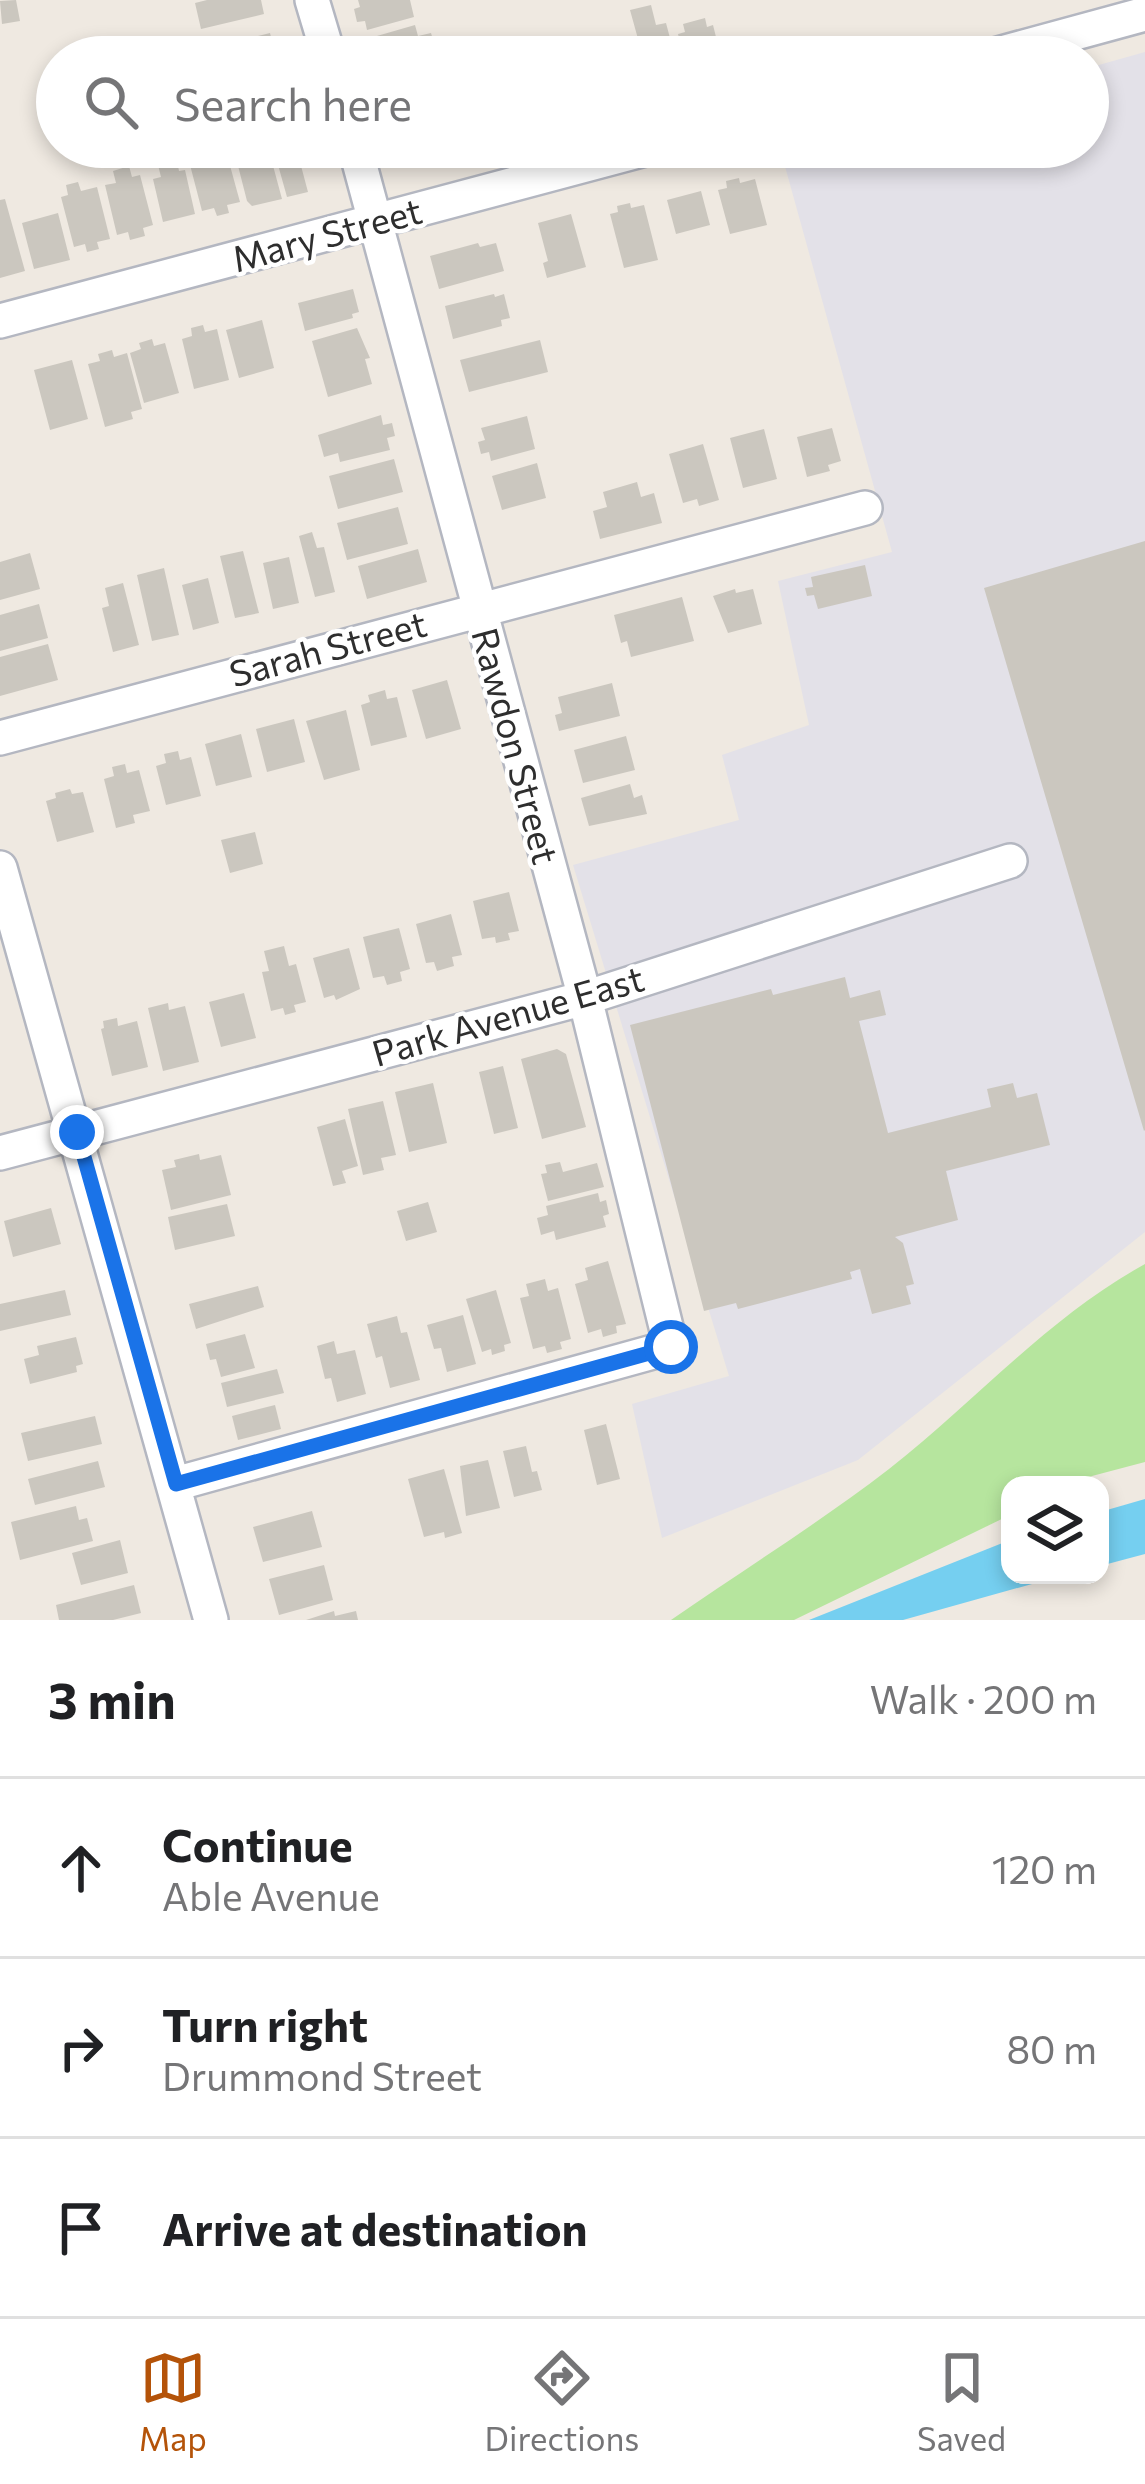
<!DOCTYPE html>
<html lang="en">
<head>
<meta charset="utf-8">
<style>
	:root { --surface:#fff; --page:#f2f2f2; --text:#202124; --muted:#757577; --line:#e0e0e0; --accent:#b45309 }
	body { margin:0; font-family:Commissioner,sans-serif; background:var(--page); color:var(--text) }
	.controls { position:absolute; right:36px; bottom:36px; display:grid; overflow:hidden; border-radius:24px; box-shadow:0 6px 18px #0003 }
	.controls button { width:108px; height:108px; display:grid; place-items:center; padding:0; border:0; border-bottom:3px solid var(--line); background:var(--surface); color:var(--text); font:60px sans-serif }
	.stop { position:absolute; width:36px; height:36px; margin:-27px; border:9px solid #1a73e8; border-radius:50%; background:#fff }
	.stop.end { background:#1a73e8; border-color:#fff; box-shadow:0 3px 12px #0008 }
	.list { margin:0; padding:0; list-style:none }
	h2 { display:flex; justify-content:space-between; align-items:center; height:156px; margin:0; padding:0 48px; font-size:51px }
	h2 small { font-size:39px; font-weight:400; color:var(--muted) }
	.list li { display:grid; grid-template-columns:78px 1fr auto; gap:36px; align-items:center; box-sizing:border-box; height:180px; padding:0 48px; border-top:3px solid var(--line) }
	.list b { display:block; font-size:45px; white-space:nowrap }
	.list p { margin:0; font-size:39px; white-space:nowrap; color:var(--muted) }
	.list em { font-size:39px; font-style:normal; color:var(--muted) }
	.icon { flex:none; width:66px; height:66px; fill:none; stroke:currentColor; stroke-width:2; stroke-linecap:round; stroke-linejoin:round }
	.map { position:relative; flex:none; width:1145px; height:1620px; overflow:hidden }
	.search { position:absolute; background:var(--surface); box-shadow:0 6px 18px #0003; left:36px; right:36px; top:36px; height:132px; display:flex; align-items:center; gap:30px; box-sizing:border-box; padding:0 42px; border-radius:66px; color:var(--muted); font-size:45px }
	.sheet { height:696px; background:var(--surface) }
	nav { display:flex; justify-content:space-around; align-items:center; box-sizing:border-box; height:168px; border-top:3px solid var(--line); background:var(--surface); font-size:33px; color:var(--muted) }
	nav a { display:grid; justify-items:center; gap:6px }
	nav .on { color:var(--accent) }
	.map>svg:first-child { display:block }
	.industrial { fill:#e3e1e8 }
	.green { fill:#b6e59e }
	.water { fill:#75cff0 }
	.building { fill:#cbc7bf }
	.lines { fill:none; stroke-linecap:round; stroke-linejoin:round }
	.minor-casing { stroke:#b4b7c1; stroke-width:38 }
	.minor { stroke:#fff; stroke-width:33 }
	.route { stroke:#1a73e8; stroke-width:15 }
	.labels { text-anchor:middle; stroke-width:9; stroke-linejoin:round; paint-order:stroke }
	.street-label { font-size:36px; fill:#2e2e2e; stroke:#fff }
</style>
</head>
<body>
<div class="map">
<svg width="1145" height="1620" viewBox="0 0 1145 1620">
	<rect width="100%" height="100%" fill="#efe9e1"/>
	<path class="industrial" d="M 1145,52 L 1145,1232 L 858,1460 L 662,1538 L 632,1404 L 729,1376 L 573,865 L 739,820 L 722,755 L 809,725 L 778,581 L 892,552 L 781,152 L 798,147 L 1088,147 L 1088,68 Z"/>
	<path class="green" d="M 1145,1264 L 1145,1462 L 1092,1476 L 1073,1485 L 1010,1485 L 1010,1515 L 794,1620 L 671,1620 C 743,1570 819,1523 889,1469 C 976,1401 1047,1318 1145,1264 Z"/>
	<path class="water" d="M 1145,1499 L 1145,1554 L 1100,1566 L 1100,1512 Z
		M 1010,1540 L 1010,1575 L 1064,1575 L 903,1620 L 809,1620 Z"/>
	<path class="building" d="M 16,0 L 20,21 L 2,24 L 0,1 Z
		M 207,0 L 261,0 L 264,14 L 201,29 L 195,3 Z
		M 358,0 L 410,0 L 414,17 L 367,30 L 365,21 L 357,22 L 354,9 L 360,7 Z
		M 651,5 L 656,25 L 666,23 L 675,57 L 643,57 L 630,10 Z
		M 705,18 L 707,27 L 713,25 L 721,57 L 684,57 L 678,34 L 685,32 L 683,24 Z
		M 415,25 L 418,36 L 431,33 L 436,50 L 422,54 L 423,57 L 366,57 L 364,47 L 372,45 L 370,38 Z
		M 270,33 L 272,41 L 280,39 L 283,53 L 277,57 L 208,57 L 206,49 Z
		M 625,48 L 628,57 L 599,57 L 599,56 Z
		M 216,147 L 218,153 L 226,151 L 240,202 L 227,205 L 229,213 L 217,216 L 214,208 L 202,211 L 189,161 L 199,158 L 197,152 Z
		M 244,147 L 268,147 L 282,199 L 252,206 L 247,201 L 235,154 L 245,152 Z
		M 273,147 L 296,147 L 308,192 L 287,197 Z
		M 399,147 L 437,147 L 437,149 L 401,157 Z
		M 176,156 L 179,171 L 185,170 L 195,214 L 163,222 L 153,179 L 161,177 L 157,161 Z
		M 129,166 L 132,177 L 140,175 L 153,225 L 143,228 L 145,236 L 130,240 L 128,232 L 117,235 L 105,185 L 116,183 L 113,171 Z
		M 739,178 L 740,183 L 755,179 L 767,225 L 730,234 L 718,190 L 727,188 L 726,181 Z
		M 78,182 L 81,191 L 97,187 L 110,239 L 97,242 L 99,249 L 87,252 L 85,244 L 74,247 L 61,197 L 68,195 L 66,185 Z
		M 701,191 L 710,225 L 676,234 L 667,200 Z
		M 5,199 L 25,271 L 0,278 L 0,200 Z
		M 630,203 L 631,208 L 644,205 L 658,260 L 624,268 L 610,214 L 618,212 L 617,206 Z
		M 58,213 L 70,260 L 34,269 L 22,223 Z
		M 571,214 L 586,267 L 547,278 L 543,263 L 548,261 L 538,223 Z
		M 478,243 L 480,247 L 496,243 L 504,271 L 439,289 L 430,256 Z
		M 353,289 L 359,312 L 352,314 L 353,318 L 305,331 L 298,303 Z
		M 494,294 L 495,297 L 504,294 L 510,318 L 501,320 L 502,326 L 453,339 L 445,306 Z
		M 262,320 L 274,368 L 239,378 L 226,330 Z
		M 203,325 L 205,332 L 217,329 L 229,380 L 194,389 L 182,339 L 192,336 L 191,328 Z
		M 357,328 L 370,358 L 365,359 L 372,384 L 328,397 L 312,341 Z
		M 152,339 L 154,346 L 165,343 L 179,393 L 144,403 L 130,353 L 141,349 L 139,343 Z
		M 540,340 L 548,372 L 469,392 L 460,360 Z
		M 112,350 L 114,357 L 127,353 L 142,409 L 131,412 L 133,419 L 105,427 L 88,364 L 100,361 L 98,354 Z
		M 72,360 L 88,419 L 50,430 L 34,370 Z
		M 381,415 L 383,425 L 392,423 L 395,436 L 387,438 L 390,450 L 340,462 L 338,453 L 324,457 L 318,435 Z
		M 527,416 L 535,449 L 491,461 L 489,452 L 481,454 L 478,442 L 485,440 L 481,428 Z
		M 832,428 L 841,461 L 828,465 L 830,471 L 807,477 L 797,437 Z
		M 764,429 L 777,479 L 743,488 L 730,438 Z
		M 703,444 L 719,500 L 699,506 L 697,499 L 683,503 L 669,454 Z
		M 394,459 L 403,492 L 338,509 L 329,476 Z
		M 537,463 L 546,498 L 502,510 L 492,476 Z
		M 637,482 L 641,497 L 654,493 L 662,523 L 600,539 L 593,511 L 607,507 L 603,492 Z
		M 398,507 L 408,544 L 347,560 L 337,523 Z
		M 312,532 L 317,548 L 324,547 L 335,592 L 315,597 L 299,536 Z
		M 1145,541 L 1145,1130 L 1144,1131 L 984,588 Z
		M 418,549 L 427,582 L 367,599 L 358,566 Z
		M 243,551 L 259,613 L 235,618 L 220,556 Z
		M 30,553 L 40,589 L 0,600 L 0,562 Z
		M 289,557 L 299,603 L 273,609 L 263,563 Z
		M 865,565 L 872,596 L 818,609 L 814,595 L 807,596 L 805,588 L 813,587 L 811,577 Z
		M 164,568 L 179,635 L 152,641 L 137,575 Z
		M 208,578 L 219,623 L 193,630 L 182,585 Z
		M 123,583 L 139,645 L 113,652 L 102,608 L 109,606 L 105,588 Z
		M 735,589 L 736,593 L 753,589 L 762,624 L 728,633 L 713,596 Z
		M 682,597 L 694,641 L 631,657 L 627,641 L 621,643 L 614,615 Z
		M 39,604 L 48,638 L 0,651 L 0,615 Z
		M 48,644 L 58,680 L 0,696 L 0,657 Z
		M 447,680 L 461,729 L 426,739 L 412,690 Z
		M 612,683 L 620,716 L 559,731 L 555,715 L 562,713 L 558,697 Z
		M 385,690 L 387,699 L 397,697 L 407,737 L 371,746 L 361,705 L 370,702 L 368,695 Z
		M 346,710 L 360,770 L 324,780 L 306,721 Z
		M 294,719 L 305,762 L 267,772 L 256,729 Z
		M 241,734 L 252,777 L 216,786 L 205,744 Z
		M 626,736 L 635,770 L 583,783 L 574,750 Z
		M 178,751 L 180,760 L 191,757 L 201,796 L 166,805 L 156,766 L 166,763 L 164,754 Z
		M 125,764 L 127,773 L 139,770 L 150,811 L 133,815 L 135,823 L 116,828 L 104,779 L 114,776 L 112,767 Z
		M 630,784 L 634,798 L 642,795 L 647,814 L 589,826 L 581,798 Z
		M 70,789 L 72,794 L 83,792 L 94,832 L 57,842 L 46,801 L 56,798 L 55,793 Z
		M 255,832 L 263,864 L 230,873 L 221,840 Z
		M 509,892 L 519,931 L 508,933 L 510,940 L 496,943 L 495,937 L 482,939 L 473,901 Z
		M 451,914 L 462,955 L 452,957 L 454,966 L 437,971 L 434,962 L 426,963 L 416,924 Z
		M 399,928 L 410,969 L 400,972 L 402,981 L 387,985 L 384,976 L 373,978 L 363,937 Z
		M 284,946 L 289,966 L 296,964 L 306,1002 L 294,1005 L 296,1012 L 285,1015 L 283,1008 L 271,1011 L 262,972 L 269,971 L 264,951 Z
		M 349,948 L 360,989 L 336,1000 L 334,995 L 324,998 L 313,958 Z
		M 845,977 L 850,998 L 880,990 L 886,1015 L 859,1021 L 888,1133 L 991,1107 L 987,1089 L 1013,1083 L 1017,1098 L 1037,1093 L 1050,1145 L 946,1171 L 958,1220 L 895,1237 L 903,1243 L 914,1284 L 906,1286 L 911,1304 L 872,1314 L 860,1269 L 850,1272 L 852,1279 L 738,1309 L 736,1303 L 704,1311 L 630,1025 L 771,989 L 773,995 Z
		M 244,993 L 256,1038 L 221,1047 L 209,1002 Z
		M 168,1003 L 169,1010 L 185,1006 L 199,1062 L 163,1071 L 148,1008 Z
		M 117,1018 L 118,1026 L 137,1021 L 148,1067 L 112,1076 L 101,1029 L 104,1028 L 103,1021 Z
		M 557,1049 L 566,1054 L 586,1127 L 542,1139 L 521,1059 Z
		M 503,1066 L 518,1128 L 494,1134 L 479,1072 Z
		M 433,1083 L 447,1143 L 409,1152 L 395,1092 Z
		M 383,1101 L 396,1155 L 381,1158 L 384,1170 L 363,1175 L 348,1109 Z
		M 345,1119 L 358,1166 L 342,1171 L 346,1183 L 333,1186 L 317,1127 Z
		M 199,1154 L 200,1160 L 221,1155 L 231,1195 L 171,1210 L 162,1170 L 176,1167 L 174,1160 Z
		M 560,1162 L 563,1172 L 597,1163 L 604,1187 L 548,1201 L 541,1174 L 547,1173 L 545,1165 Z
		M 598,1193 L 600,1202 L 606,1200 L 609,1214 L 603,1216 L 606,1227 L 556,1240 L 554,1231 L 541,1235 L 537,1218 L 548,1215 L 546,1206 Z
		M 428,1202 L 437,1232 L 406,1241 L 397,1211 Z
		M 227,1204 L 235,1236 L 175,1250 L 168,1217 Z
		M 51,1208 L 61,1244 L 13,1257 L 4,1221 Z
		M 608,1261 L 626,1324 L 616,1326 L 617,1333 L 603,1337 L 601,1329 L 588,1333 L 575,1284 L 588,1280 L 585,1268 Z
		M 545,1279 L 548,1291 L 558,1288 L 571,1339 L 560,1342 L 562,1349 L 547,1353 L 545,1346 L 533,1349 L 520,1298 L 529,1296 L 526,1284 Z
		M 258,1286 L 264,1307 L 196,1329 L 189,1304 Z
		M 65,1290 L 71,1315 L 0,1331 L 0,1304 Z
		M 496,1290 L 511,1343 L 504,1345 L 505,1351 L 492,1355 L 491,1349 L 482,1352 L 466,1299 Z
		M 463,1315 L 476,1364 L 447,1372 L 441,1348 L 434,1349 L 427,1325 Z
		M 397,1316 L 401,1333 L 407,1332 L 420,1380 L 390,1388 L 382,1356 L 376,1358 L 367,1324 Z
		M 245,1334 L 255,1368 L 221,1377 L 216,1359 L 210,1360 L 206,1344 Z
		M 76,1337 L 83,1364 L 76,1366 L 77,1372 L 30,1384 L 24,1359 L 39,1355 L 37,1346 Z
		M 334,1341 L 337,1354 L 355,1350 L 366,1394 L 337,1402 L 331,1378 L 325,1379 L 317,1346 Z
		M 277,1369 L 284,1393 L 227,1407 L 221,1383 Z
		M 275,1405 L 281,1429 L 238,1440 L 232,1416 Z
		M 95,1416 L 102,1444 L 28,1461 L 21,1433 Z
		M 606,1424 L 620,1479 L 597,1485 L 584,1430 Z
		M 526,1446 L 532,1472 L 537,1471 L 542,1490 L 514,1497 L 503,1451 Z
		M 488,1460 L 500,1508 L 466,1516 L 460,1466 Z
		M 98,1461 L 105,1487 L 35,1505 L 28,1479 Z
		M 444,1469 L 462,1533 L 445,1538 L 444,1532 L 424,1537 L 408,1479 Z
		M 76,1506 L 79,1520 L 87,1518 L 93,1541 L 20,1560 L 11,1522 Z
		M 312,1511 L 322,1547 L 263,1562 L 253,1527 Z
		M 120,1540 L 128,1573 L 81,1585 L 72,1553 Z
		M 324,1565 L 333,1600 L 279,1615 L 269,1579 Z
		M 134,1585 L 141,1613 L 113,1620 L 59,1620 L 56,1605 Z
		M 334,1611 L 335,1616 L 356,1611 L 358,1620 L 306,1620 Z"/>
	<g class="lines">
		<g class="minor-casing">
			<path id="minor" d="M 312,0 L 329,57
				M 987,57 L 1145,14
				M 0,321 L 653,147
				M 0,738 L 865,508
				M 0,868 L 211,1620
				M 0,1153 L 585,998 L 1010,861
				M 175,1484 L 671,1347 L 585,998 L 355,147"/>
		</g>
		<use href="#minor" class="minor"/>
	</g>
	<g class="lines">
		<path class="route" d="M 77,1132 L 176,1484 L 671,1347"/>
	</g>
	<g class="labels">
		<g class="street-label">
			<text transform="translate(327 235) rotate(-15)" y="13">Mary Street</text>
			<text transform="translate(328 649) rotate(-15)" y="13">Sarah Street</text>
			<text transform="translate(515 746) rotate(75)" y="13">Rawdon Street</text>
			<text transform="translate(508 1016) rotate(-16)" y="13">Park Avenue East</text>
		</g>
	</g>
</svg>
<div class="controls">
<button><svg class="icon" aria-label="layers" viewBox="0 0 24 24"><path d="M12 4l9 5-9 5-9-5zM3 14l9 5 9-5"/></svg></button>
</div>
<div class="stop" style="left:671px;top:1347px"></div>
<div class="stop end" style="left:77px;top:1132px"></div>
<div class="search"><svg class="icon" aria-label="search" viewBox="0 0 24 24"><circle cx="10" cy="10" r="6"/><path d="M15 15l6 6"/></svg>Search here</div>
</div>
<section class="sheet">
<h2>3 min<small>Walk · 200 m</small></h2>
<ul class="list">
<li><svg class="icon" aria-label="ahead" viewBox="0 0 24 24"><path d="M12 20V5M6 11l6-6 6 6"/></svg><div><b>Continue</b><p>Able Avenue</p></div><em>120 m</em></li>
<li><svg class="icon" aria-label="right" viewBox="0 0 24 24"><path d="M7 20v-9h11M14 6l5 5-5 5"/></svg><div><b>Turn right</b><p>Drummond Street</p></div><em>80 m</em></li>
<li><svg class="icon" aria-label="arrive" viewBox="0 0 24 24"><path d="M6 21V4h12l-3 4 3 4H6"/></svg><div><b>Arrive at destination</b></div></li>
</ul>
</section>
<nav>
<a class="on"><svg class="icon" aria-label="map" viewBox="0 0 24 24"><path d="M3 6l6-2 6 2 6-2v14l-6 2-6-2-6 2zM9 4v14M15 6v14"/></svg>Map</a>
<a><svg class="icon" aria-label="directions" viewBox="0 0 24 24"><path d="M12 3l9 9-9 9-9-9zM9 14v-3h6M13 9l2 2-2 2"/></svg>Directions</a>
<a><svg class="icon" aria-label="saved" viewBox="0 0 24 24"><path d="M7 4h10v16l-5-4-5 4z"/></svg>Saved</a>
</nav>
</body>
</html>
